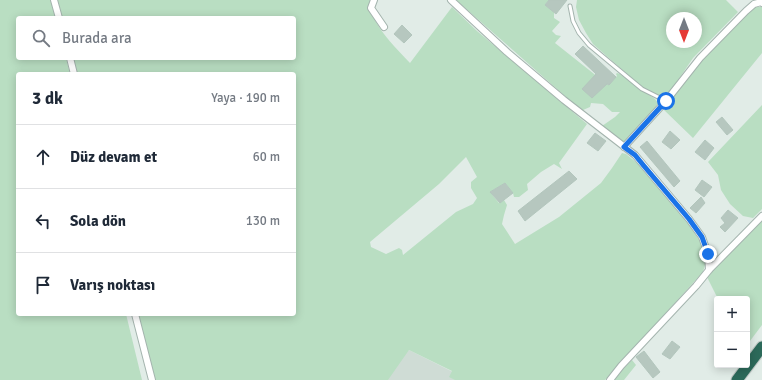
<!DOCTYPE html>
<html lang="tr">
<head>
<meta charset="utf-8">
<style>
	:root { --surface:#fff; --page:#f6f6f7; --text:#1f2937; --muted:#747a83; --line:#e0e1e3 }
	body { margin:0; font-family:Signika,sans-serif; background:var(--page); color:var(--text) }
	.controls { position:absolute; right:12px; bottom:12px; display:grid; overflow:hidden; border-radius:4px; box-shadow:0 2px 10px #0003 }
	.controls button { width:36px; height:36px; display:grid; place-items:center; padding:0; border:0; border-bottom:1px solid var(--line); background:var(--surface); color:var(--text); font:20px sans-serif }
	.compass { position:absolute; left:666px; top:12px; width:36px; height:36px; border-radius:50%; background:var(--surface); box-shadow:0 2px 10px #0003; rotate:180deg }
	.stop { position:absolute; width:12px; height:12px; margin:-9px; border:3px solid #1a73e8; border-radius:50%; background:#fff }
	.stop.end { background:#1a73e8; border-color:#fff; box-shadow:0 1px 4px #0008 }
	.list { margin:0; padding:0; list-style:none }
	h2 { display:flex; justify-content:space-between; align-items:center; height:52px; margin:0; padding:0 16px; font-size:17px }
	h2 small { font-size:13px; font-weight:400; color:var(--muted) }
	.list li { display:grid; grid-template-columns:26px 1fr auto; gap:12px; align-items:center; box-sizing:border-box; height:64px; padding:0 16px; border-top:1px solid var(--line) }
	.list b { display:block; font-size:15px; white-space:nowrap }
	.list em { font-size:13px; font-style:normal; color:var(--muted) }
	.icon { flex:none; width:22px; height:22px; fill:none; stroke:currentColor; stroke-width:2; stroke-linecap:round; stroke-linejoin:round }
	.map { position:relative; flex:none; width:762px; height:380px; overflow:hidden }
	.search { position:absolute; background:var(--surface); box-shadow:0 2px 10px #0003; left:16px; top:16px; width:280px; height:44px; display:flex; align-items:center; gap:10px; box-sizing:border-box; padding:0 14px; border-radius:4px; color:var(--muted); font-size:15px }
	.panel { position:absolute; background:var(--surface); box-shadow:0 2px 10px #0003; left:16px; top:72px; width:280px; height:244px; border-radius:4px }
	.map>svg:first-child { display:block }
	.built { fill:#cfdcd5 }
	.green { fill:#b9dec2; fill-rule:evenodd }
	.building { fill:#b6c7bf; stroke:#b3c6bd }
	.lines { fill:none; stroke-linecap:round; stroke-linejoin:round }
	.lane-casing { stroke:#a4b4ae; stroke-width:5 }
	.street-casing { stroke:#a4b4ae; stroke-width:8 }
	.highway-casing { stroke:#c1c9c6; stroke-width:13 }
	.lane { stroke:#fff; stroke-width:3 }
	.street { stroke:#fff; stroke-width:6 }
	.highway { stroke:#2c6a5a; stroke-width:11 }
	.route { stroke:#1a73e8; stroke-width:5 }
</style>
</head>
<body>
<div class="map">
<svg width="762" height="380" viewBox="0 0 762 380">
	<rect width="100%" height="100%" fill="#e1ece7"/>
	<path class="built" d="M 409,350 L 453,372 L 466,380 L 371,380 Z"/>
	<path class="green" d="M 0,0 L 52,0 L 56,18 L 18,18 L 18,58 L 66,58 L 70,74 L 18,74 L 18,314 L 126,314 L 142,380 L 0,380 Z
		M 56,0 L 372,0 C 372,5 371,11 373,16 C 381,34 397,49 410,63 L 452,7 L 477,31 L 587,124 L 559,163 L 562,169 L 554,164 L 541,172 L 527,184 L 528,190 L 519,197 L 514,197 L 513,193 L 505,183 L 490,192 L 499,203 L 504,200 L 507,205 L 504,215 L 502,224 L 515,244 L 559,217 L 601,183 L 612,168 L 622,153 L 626,154 L 637,163 L 685,219 L 700,241 L 704,254 L 705,265 L 703,272 L 605,380 L 455,380 L 449,377 L 452,371 L 409,350 L 388,380 L 155,380 L 138,314 L 294,314 L 294,74 L 76,74 L 71,58 L 294,58 L 294,18 L 61,18 ZM 466,157 L 477,177 L 471,182 L 471,188 L 477,198 L 473,204 L 456,212 L 403,255 L 402,250 L 399,248 L 386,254 L 371,247 L 370,242 L 439,184 Z
		M 456,0 L 549,0 L 545,5 L 554,12 L 554,18 L 560,22 L 552,31 L 556,35 L 561,36 L 555,43 L 608,85 L 617,76 L 616,74 L 617,73 L 620,74 L 655,99 L 658,103 L 651,114 L 646,119 L 625,141 L 621,142 L 602,126 L 615,117 L 620,112 L 612,112 L 603,104 L 591,103 L 590,107 L 583,110 L 567,100 L 566,97 Z
		M 577,0 L 726,0 L 738,12 L 693,58 L 670,92 L 663,95 L 657,95 L 643,88 L 593,44 L 586,33 L 579,20 L 576,7 ZM 672,18 L 696,18 L 696,42 L 672,42 Z
		M 753,7 L 762,7 L 762,53 L 693,138 L 664,110 L 695,67 Z
		M 762,105 L 762,209 L 753,218 L 743,216 L 730,204 L 721,190 L 718,175 L 708,162 Z
		M 762,220 L 762,325 L 747,345 L 747,299 L 718,299 L 707,277 Z
		M 632,360 L 636,365 L 624,380 L 614,380 L 620,372 Z"/>
	<path class="building" d="M 549,0 L 567,0 L 556,14 L 545,5 Z
		M 402,25 L 412,35 L 404,43 L 394,34 Z
		M 583,46 L 616,77 L 609,85 L 607,84 L 592,98 L 582,89 L 596,74 L 575,54 Z
		M 722,117 L 733,130 L 727,135 L 716,122 Z
		M 670,131 L 680,140 L 671,149 L 662,142 Z
		M 595,133 L 606,141 L 598,151 L 587,143 Z
		M 705,140 L 714,148 L 705,160 L 695,152 Z
		M 647,141 L 680,181 L 674,187 L 640,147 Z
		M 569,171 L 577,179 L 525,221 L 518,211 Z
		M 702,180 L 712,187 L 704,197 L 695,190 Z
		M 505,183 L 513,193 L 500,203 L 490,192 Z
		M 701,197 L 705,203 L 696,213 L 690,208 Z
		M 728,210 L 738,218 L 725,232 L 720,227 L 725,223 L 721,218 Z
		M 672,341 L 680,347 L 670,359 L 662,354 Z
		M 644,351 L 660,372 L 653,378 L 636,357 Z"/>
	<g class="lines">
		<g class="lane-casing">
			<path id="lane" d="M 570,6 L 573,21 L 579,33 L 589,45 L 619,70 L 642,89 L 666,101"/>
		</g>
		<g class="street-casing">
			<path id="street" d="M 54,0 L 59,18
				M 374,0 L 371,8 L 384,27
				M 451,0 L 507,52 L 564,100 L 635,155 L 689,219 L 702,237 L 708,254 L 709,270
				M 70,58 L 74,74
				M 624,147 L 666,101 L 700,58 L 746,11 L 754,4 L 761,2 L 762,3
				M 135,314 L 152,380
				M 610,380 L 621,366 L 696,286 L 709,270 L 762,216"/>
		</g>
		<g class="highway-casing">
			<path id="highway" d="M 737,380 L 762,347"/>
		</g>
		<use href="#lane" class="lane"/>
		<use href="#street" class="street"/>
		<use href="#highway" class="highway"/>
	</g>
	<g class="lines">
		<path class="route" d="M 666,101 L 624,147 L 635,155 L 644,166 L 689,219 L 702,237 L 708,254"/>
	</g>
</svg>
<div class="controls">
<button>+</button>
<button>−</button>
</div>
<svg class="compass" viewBox="-18 -18 36 36"><path d="M0-13l5 13h-10z" fill="#e53935"/><path d="M0 13l5-13h-10z" fill="#747a83"/></svg>
<div class="stop" style="left:666px;top:101px"></div>
<div class="stop end" style="left:708px;top:254px"></div>
<div class="search"><svg class="icon" aria-label="search" viewBox="0 0 24 24"><circle cx="10" cy="10" r="6"/><path d="M15 15l6 6"/></svg>Burada ara</div>
<section class="panel">
<h2>3 dk<small>Yaya · 190 m</small></h2>
<ul class="list">
<li><svg class="icon" aria-label="ahead" viewBox="0 0 24 24"><path d="M12 20V5M6 11l6-6 6 6"/></svg><div><b>Düz devam et</b></div><em>60 m</em></li>
<li><svg class="icon" aria-label="left" viewBox="0 0 24 24"><path d="M17 20v-9H6M10 6l-5 5 5 5"/></svg><div><b>Sola dön</b></div><em>130 m</em></li>
<li><svg class="icon" aria-label="arrive" viewBox="0 0 24 24"><path d="M6 21V4h12l-3 4 3 4H6"/></svg><div><b>Varış noktası</b></div></li>
</ul>
</section>
</div>
</body>
</html>
